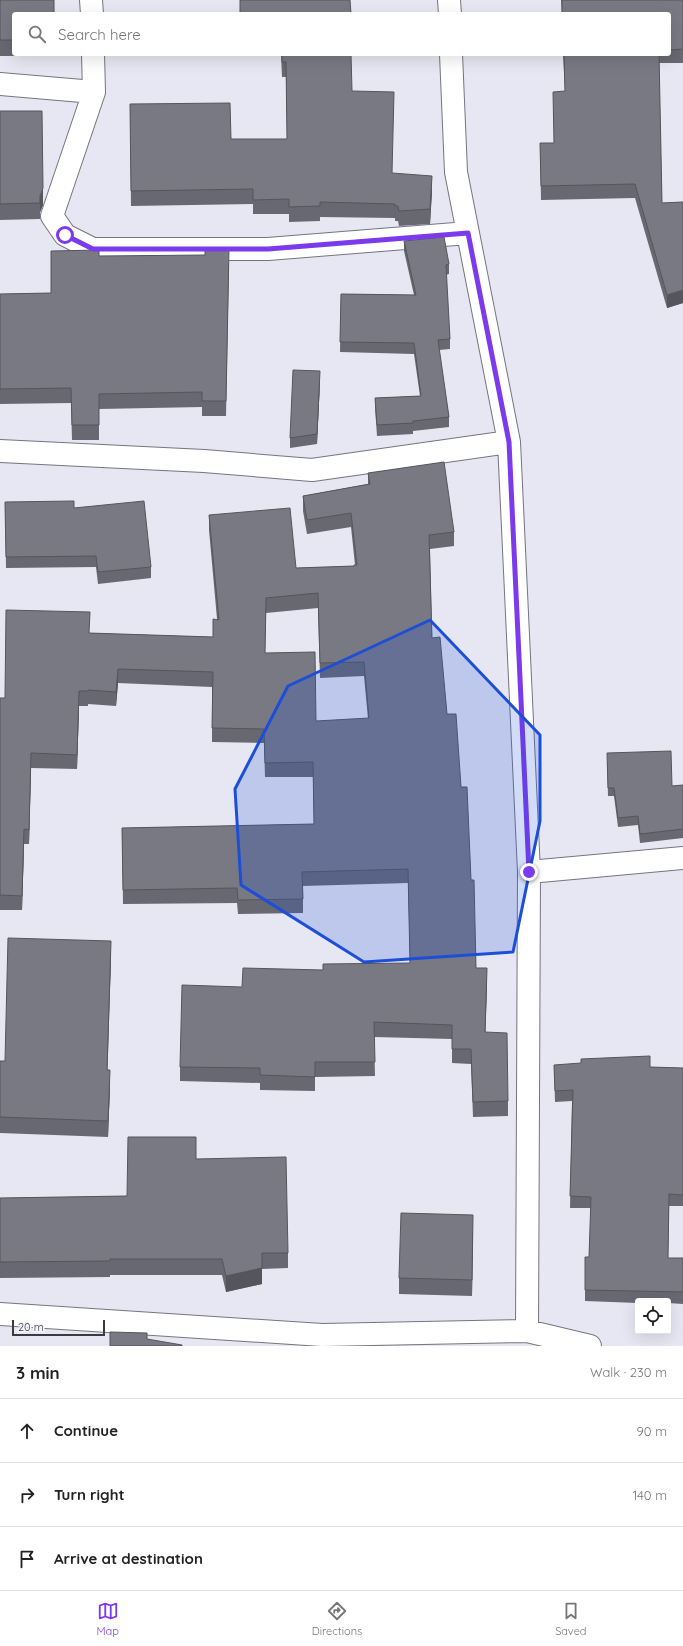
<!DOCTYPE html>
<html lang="en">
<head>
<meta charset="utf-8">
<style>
	:root { --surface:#fff; --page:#f6f6f6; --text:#222; --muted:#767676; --line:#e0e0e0; --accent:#7c3aed }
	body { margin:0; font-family:Quicksand,sans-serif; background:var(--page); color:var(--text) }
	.controls { position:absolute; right:12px; bottom:12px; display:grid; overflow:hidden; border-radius:4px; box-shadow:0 4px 16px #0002 }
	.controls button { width:36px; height:36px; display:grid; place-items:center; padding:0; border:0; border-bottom:1px solid var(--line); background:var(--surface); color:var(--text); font:20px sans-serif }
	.scale { position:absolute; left:12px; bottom:10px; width:93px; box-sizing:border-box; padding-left:4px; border:2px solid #3a3a3f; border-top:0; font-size:11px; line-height:14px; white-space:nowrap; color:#3a3a3f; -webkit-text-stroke:3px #f4f5ff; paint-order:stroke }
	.stop { position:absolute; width:12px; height:12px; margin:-9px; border:3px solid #7c3aed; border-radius:50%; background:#fff }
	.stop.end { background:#7c3aed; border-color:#fff; box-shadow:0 1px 4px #0008 }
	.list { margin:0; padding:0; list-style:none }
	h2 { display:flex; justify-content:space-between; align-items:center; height:52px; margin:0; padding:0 16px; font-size:17px }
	h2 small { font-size:13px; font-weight:400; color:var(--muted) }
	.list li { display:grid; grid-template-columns:26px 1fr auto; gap:12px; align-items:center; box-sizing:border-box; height:64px; padding:0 16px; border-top:1px solid var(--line) }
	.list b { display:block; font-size:15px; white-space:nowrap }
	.list em { font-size:13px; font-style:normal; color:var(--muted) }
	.icon { flex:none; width:22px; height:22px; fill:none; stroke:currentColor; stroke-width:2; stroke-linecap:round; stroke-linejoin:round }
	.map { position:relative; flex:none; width:683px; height:1346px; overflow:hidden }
	.search { position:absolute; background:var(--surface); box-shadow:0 4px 16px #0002; left:12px; right:12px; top:12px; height:44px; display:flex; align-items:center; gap:10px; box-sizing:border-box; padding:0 14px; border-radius:4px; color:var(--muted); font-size:15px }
	.sheet { height:244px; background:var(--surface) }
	nav { display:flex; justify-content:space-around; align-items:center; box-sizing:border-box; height:56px; border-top:1px solid var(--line); background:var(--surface); font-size:11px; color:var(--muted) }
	nav a { display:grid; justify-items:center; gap:2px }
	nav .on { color:var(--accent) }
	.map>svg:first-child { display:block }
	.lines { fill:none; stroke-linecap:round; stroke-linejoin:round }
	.street-casing { stroke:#757580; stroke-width:24 }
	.street { stroke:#fff; stroke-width:22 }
	.wall { fill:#686872; fill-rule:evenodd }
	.shaded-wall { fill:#55555c }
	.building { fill:#797984; stroke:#55555c; fill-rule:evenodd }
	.route { stroke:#7c3aed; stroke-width:5 }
	.marked { fill:#1d4ed8; fill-opacity:0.2; stroke:#1d4ed8; stroke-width:3; stroke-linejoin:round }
</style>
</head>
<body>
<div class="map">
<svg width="683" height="1346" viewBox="0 0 683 1346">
	<rect width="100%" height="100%" fill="#e7e7f3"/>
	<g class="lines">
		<g class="street-casing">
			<path id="street" d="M 91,0 L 92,14
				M 449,0 L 450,14
				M 93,54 L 94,92 L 52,216 L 65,235 L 93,249 L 268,249 L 468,233
				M 451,54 L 456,172 L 509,442 L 529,872 L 527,1331 L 590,1346
				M 0,84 L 94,92
				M 0,451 L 204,461 L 312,470 L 509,442
				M 529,872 L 683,858
				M 0,1314 L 322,1335 L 527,1331"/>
		</g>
		<use href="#street" class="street"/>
	</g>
	<path class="wall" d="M 0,0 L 14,14 L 14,54 L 54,54 L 54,56 L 0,56 Z
		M 561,0 L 683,0 L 683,63 L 659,63 L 662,203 L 683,202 L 683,303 L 667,308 L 635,198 L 541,200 L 540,143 L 554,143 L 565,91 L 563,54 L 669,54 L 669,14 L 562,14 Z
		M 281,54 L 352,91 L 392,173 L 432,191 L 430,224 L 399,226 L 398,221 L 395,221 L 395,218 L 320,217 L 320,221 L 289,222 L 289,214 L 253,214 L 253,204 L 131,206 L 130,104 L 231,139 L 287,139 L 286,77 L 282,77 Z
		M 0,111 L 43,205 L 40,212 L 40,219 L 0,220 Z
		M 404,241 L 449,264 L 449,274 L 446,275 L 450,339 L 450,349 L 439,350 L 449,417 L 449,427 L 413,431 L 413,434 L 377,436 L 375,408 L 375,398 L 420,396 L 414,354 L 340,352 L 341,294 L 414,295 L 404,251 Z
		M 99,256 L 229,263 L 226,416 L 202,416 L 202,407 L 99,409 L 99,440 L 72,440 L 71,403 L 0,404 L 0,294 L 51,293 Z
		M 320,381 L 317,444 L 290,448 L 290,438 Z
		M 368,473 L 454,532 L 454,546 L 430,549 L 432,638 L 461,787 L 471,880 L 476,968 L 487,983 L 485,1032 L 508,1101 L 508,1116 L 473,1117 L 471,1064 L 452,1063 L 452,1039 L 374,1037 L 375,1076 L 315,1077 L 315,1091 L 260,1090 L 260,1083 L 180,1081 L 180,1067 L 242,987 L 323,970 L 410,963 L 408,883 L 303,886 L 303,913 L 238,914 L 237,903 L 123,904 L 122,828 L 314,824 L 313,777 L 265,777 L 264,743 L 212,742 L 212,687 L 118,683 L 116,706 L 88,704 L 88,706 L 79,706 L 77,769 L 31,768 L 29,844 L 24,844 L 22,910 L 0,910 L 0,698 L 5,698 L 89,633 L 213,637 L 217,619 L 209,530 L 209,515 L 296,568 L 354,566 L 355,565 L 351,527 L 307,534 L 303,511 L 303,496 L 368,484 ZM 318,608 L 320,678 L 364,676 L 368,719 L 316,721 L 265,653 L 266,613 Z
		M 5,502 L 74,508 L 151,567 L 151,578 L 98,584 L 96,567 L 6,568 Z
		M 607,761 L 672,786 L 683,785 L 683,838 L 640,843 L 638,825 L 618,827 L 614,796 L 608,796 Z
		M 111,957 L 107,1070 L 110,1086 L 108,1137 L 0,1133 L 0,1061 L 5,1061 Z
		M 554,1065 L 683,1068 L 683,1206 L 669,1206 L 668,1258 L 683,1258 L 683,1304 L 668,1303 L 668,1301 L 638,1301 L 638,1303 L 585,1301 L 585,1257 L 589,1257 L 591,1208 L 570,1208 L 572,1101 L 555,1102 Z
		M 196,1159 L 288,1253 L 288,1268 L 262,1269 L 262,1284 L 226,1292 L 222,1275 L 110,1275 L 110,1277 L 0,1278 L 0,1198 L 127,1196 Z
		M 473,1231 L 472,1296 L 399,1294 L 399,1278 Z"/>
	<path class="shaded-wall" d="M 432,176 L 432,191 L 430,224 L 430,209 Z
		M 43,188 L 43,205 L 40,212 L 40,196 Z
		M 683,290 L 683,303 L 667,308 L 667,295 Z
		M 320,371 L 320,381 L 317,444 L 317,434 Z
		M 118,669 L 118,683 L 116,706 L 116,692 Z
		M 79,691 L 79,706 L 77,769 L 77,755 Z
		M 31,753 L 31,768 L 29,844 L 29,830 Z
		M 24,829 L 24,844 L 22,910 L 22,896 Z
		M 111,941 L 111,957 L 107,1086 L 107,1070 Z
		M 487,968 L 487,983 L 485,1047 L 485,1032 Z
		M 110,1070 L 110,1086 L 108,1137 L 108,1121 Z
		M 473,1215 L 473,1231 L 472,1296 L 472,1280 Z
		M 262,1268 L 262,1284 L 226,1292 L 226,1276 Z"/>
	<path class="building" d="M 0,0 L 54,0 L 54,14 L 14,14 L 14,40 L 0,40 Z
		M 240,0 L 350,0 L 351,14 L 240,14 Z
		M 562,0 L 683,0 L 683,49 L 669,50 L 669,14 L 562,14 Z
		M 282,54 L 351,54 L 352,91 L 394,92 L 392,173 L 432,176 L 430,209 L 399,211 L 398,206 L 395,206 L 395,204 L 320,202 L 320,206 L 289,207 L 289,199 L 253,200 L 253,189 L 131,191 L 130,104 L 230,103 L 231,139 L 287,139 L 286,62 L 282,62 Z
		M 564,54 L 659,54 L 662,203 L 683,202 L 683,290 L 667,295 L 635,184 L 541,186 L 540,143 L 554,143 L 553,92 L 565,91 Z
		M 0,111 L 42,111 L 43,188 L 40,196 L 40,203 L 0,204 Z
		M 444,237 L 449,264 L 446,265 L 450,339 L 438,340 L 449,417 L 413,421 L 413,423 L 377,425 L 375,398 L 421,396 L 414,343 L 340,342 L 341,294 L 416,295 L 404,241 Z
		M 205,248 L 229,248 L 226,401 L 202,401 L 202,392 L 99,394 L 99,425 L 72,425 L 71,388 L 0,389 L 0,294 L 51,293 L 51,251 L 99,250 L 99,256 L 205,255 Z
		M 293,370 L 320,371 L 317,434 L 290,438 Z
		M 444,462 L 454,532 L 429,535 L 432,638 L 440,637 L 447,714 L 456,714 L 461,787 L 467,787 L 471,880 L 474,880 L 476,968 L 487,968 L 485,1032 L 507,1033 L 508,1101 L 473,1102 L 471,1049 L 452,1049 L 452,1025 L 374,1022 L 375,1062 L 315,1062 L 315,1077 L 260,1075 L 260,1068 L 180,1067 L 182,985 L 242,987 L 243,968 L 323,970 L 323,964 L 410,963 L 408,869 L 302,872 L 303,899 L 238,900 L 237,888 L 123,890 L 122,828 L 314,824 L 313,762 L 265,763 L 264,729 L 212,728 L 213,672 L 118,669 L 116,692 L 88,690 L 88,691 L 79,691 L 77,755 L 31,753 L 29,830 L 24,829 L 22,896 L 0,895 L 0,698 L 5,698 L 6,610 L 90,612 L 89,633 L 213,637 L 213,619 L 219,620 L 209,515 L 290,508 L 296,568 L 354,566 L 354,565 L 357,565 L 351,513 L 307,520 L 303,496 L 370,484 L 368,473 ZM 318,593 L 320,663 L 364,662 L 369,718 L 316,721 L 315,652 L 265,653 L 266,598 Z
		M 74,501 L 74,508 L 144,501 L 151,567 L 98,572 L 96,556 L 6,557 L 5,502 Z
		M 671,751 L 672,786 L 683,785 L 683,829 L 640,834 L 638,816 L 618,818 L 614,788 L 608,788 L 607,753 Z
		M 8,938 L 111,941 L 107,1070 L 110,1070 L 108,1121 L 0,1117 L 0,1061 L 5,1061 Z
		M 650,1056 L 650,1067 L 683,1068 L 683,1195 L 669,1194 L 668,1258 L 683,1258 L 683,1292 L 585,1290 L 585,1257 L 589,1257 L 591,1197 L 570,1196 L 573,1090 L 555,1091 L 554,1065 L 581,1063 L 581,1059 Z
		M 128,1137 L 196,1137 L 196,1159 L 286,1157 L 288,1253 L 262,1253 L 262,1268 L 226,1276 L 222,1259 L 110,1259 L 110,1261 L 0,1262 L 0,1198 L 127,1196 Z
		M 401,1213 L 473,1215 L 472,1280 L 399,1278 Z
		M 110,1332 L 147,1333 L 147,1339 L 182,1345 L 182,1346 L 110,1346 Z"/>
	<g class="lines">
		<path class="route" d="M 65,235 L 93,249 L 268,249 L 468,233 L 509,442 L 529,872"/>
	</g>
	<path class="marked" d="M 430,620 L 540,735 L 540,821 L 513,952 L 364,962 L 241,885 L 235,789 L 288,686 Z"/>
</svg>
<div class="controls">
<button><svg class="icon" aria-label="locate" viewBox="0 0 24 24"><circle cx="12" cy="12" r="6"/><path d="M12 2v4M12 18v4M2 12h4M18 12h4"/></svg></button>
</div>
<div class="scale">20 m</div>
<div class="stop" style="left:65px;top:235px"></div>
<div class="stop end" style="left:529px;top:872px"></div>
<div class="search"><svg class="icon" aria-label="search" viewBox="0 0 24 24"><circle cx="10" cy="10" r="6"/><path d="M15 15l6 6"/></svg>Search here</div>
</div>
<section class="sheet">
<h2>3 min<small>Walk · 230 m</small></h2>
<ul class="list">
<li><svg class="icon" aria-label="ahead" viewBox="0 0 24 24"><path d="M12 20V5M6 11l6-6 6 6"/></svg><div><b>Continue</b></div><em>90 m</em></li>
<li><svg class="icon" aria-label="right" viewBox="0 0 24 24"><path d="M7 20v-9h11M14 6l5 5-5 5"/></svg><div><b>Turn right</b></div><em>140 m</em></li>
<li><svg class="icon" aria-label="arrive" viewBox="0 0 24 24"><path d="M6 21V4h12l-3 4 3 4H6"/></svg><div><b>Arrive at destination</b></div></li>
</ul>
</section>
<nav>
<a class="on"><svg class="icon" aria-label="map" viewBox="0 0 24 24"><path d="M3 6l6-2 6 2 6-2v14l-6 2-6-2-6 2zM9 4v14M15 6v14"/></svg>Map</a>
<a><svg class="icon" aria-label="directions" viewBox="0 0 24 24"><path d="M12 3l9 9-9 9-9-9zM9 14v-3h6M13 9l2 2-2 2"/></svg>Directions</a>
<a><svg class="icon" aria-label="saved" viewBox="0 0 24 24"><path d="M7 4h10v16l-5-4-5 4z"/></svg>Saved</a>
</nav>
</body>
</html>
